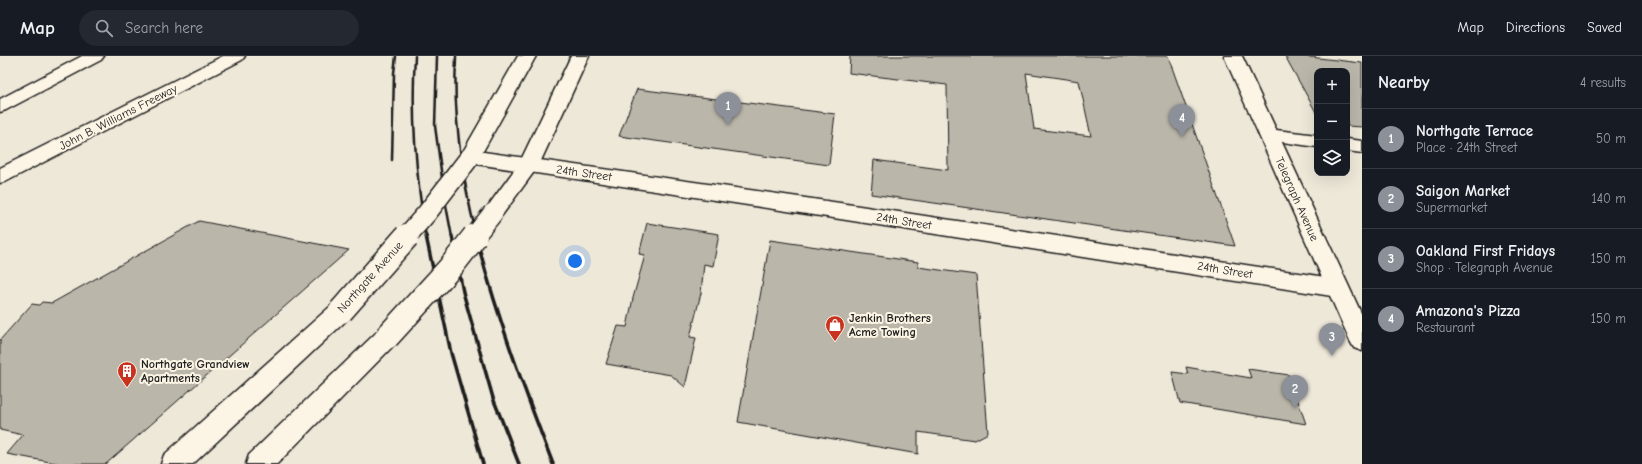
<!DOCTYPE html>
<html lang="en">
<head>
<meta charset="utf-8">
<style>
	:root { --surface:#171b24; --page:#242831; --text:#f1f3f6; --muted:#9ea1a6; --line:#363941; --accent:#8c9099 }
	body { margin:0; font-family:"Comic Neue",sans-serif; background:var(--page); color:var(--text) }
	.controls { position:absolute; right:12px; top:12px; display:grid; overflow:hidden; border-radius:8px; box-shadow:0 4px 16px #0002 }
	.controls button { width:36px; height:36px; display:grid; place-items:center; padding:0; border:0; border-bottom:1px solid var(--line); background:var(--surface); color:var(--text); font:20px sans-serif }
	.you { position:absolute; left:575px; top:205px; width:14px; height:14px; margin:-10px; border:3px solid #fff; border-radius:50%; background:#1a73e8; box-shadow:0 0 0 6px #1a73e833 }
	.badge { display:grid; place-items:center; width:26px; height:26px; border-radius:50%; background:var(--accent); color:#fff; font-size:13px; font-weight:700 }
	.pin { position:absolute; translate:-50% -33px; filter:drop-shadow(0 1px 2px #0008) }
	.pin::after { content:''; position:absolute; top:21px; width:14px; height:12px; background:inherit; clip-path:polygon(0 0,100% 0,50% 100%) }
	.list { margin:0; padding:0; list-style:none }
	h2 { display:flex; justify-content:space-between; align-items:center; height:52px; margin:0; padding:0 16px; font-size:17px }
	h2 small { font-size:13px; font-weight:400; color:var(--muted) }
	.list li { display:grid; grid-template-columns:26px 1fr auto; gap:12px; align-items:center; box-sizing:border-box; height:60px; padding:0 16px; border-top:1px solid var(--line) }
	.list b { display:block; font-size:15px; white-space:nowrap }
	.list p { margin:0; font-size:13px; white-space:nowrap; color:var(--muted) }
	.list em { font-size:13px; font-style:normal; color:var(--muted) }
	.icon { flex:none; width:22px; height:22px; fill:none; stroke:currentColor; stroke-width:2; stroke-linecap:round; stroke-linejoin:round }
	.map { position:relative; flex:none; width:1362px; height:408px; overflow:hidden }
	header { display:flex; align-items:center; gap:24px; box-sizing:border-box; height:56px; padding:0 20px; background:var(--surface); border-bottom:1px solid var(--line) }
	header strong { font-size:19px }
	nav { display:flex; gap:22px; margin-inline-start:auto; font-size:14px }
	.search { width:280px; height:36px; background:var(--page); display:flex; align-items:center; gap:10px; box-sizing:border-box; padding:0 14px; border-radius:22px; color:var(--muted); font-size:15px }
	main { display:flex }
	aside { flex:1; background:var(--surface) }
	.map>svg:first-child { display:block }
	.building { fill:#bab6aa; stroke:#1c1c1c; fill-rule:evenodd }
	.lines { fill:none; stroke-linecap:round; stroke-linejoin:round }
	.minor-casing { stroke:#1c1c1c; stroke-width:3 }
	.secondary-casing { stroke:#1c1c1c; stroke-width:3 }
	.motorway-casing { stroke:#1c1c1c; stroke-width:3 }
	.minor { fill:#fcf5e5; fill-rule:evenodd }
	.secondary { fill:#fcf5e5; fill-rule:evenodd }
	.motorway { fill:#fcf5e5; fill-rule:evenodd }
	.rail-far1 { stroke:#1c1c1c; stroke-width:2.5 }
	.rail { stroke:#1c1c1c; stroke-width:3.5 }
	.secondary-bridge-far1-casing { stroke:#1c1c1c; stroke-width:22; stroke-linecap:butt }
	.secondary-bridge-casing { stroke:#1c1c1c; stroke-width:27; stroke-linecap:butt }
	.secondary-bridge-far1 { stroke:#fcf5e5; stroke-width:19 }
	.secondary-bridge { stroke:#fcf5e5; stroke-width:24 }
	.labels { text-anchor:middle; stroke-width:4; stroke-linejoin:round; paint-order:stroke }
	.street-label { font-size:12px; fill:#1c1c1c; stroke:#fcf5e5 }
	.poi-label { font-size:12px; font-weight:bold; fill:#1c1c1c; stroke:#fcf5e5; text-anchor:start }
</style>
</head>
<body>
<header>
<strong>Map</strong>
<div class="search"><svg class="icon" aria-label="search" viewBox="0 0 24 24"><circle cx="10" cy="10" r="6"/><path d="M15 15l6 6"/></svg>Search here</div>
<nav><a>Map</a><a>Directions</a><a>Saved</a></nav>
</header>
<main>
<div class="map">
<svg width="1362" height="408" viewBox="0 0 1362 408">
	<rect width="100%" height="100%" fill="#eee8d9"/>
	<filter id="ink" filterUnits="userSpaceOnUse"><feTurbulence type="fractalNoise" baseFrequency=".025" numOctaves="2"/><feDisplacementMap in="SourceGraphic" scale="8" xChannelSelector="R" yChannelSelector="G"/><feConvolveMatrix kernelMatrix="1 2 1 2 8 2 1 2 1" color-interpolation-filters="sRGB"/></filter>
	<g filter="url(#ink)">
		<path class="building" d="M 850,0 L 1168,0 L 1235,190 L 871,138 L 874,104 L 948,114 L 947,29 L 849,17 ZM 1026,17 L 1079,25 L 1091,80 L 1034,73 Z
			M 1285,0 L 1301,0 L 1362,7 L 1362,71 L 1347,70 L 1347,15 L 1317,15 L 1317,58 Z
			M 637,33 L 835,58 L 829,109 L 619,80 Z
			M 199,165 L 349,194 L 106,408 L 61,408 L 7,398 L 23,379 L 0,374 L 0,284 L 32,248 L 39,249 L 42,246 L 52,247 Z
			M 647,167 L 719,178 L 713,210 L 704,208 L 701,237 L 690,281 L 696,282 L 685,331 L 671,319 L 606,308 L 618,270 L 627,271 L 633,242 L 645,199 L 639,198 Z
			M 770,184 L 918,206 L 918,211 L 976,219 L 988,377 L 975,384 L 918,376 L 918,398 L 738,366 Z
			M 1186,311 L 1251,322 L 1248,313 L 1289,319 L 1306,368 L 1180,347 L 1172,316 L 1188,318 Z"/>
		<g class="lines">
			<g class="minor-casing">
				<path id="minor" d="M 1268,73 L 1317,79 L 1317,91 L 1261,83 L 1259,79 L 1261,75 Z
					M 1347,83 L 1362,85 L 1362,97 L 1347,95 Z
					M 470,94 L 840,147 L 1338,223 L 1346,226 L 1349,232 L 1346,238 L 1338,241 L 840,163 L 463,106 L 460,101 L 463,96 Z"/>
			</g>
			<g class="secondary-casing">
				<path id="secondary" d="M 518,0 L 536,0 L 477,106 L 470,108 L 463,106 L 460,101 Z
					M 571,0 L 589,0 L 539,109 L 500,162 L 493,165 L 486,162 L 483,157 L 520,106 Z
					M 1224,0 L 1242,0 L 1362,259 L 1362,295 L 1354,292 L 1350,285 Z
					M 341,246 L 349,248 L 353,255 L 349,262 L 193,408 L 161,408 L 164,399 L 333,248 Z
					M 387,271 L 395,274 L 399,281 L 395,288 L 277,408 L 246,408 L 249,399 L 379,274 Z"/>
			</g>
			<g class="motorway-casing">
				<path id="motorway" d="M 82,0 L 104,0 L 101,4 L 6,54 L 0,56 L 0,43 Z
					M 223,0 L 245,0 L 242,4 L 7,125 L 0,127 L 0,112 Z"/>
			</g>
			<use href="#minor" class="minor"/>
			<use href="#secondary" class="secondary"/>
			<use href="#motorway" class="motorway"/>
			<path class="rail-far1" d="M 415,0 C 411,61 416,121 426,181
				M 437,0 L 435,70 L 445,144 L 452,181
				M 456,0 C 453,60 462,123 477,181
				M 392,104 L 394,17 L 396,0"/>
			<path class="rail" d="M 426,180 L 451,297 L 483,408
				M 452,180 L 463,236 L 493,342 L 519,408
				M 476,180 C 496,258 524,333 553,408"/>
			<g class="secondary-bridge-far1-casing">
				<path id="secondary-bridge-far1" d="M 406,181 L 427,157 L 470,101
					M 474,181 L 493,157"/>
			</g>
			<g class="secondary-bridge-casing">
				<path id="secondary-bridge" d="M 341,255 L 407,180
					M 387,281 L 450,212 L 475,180"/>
			</g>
			<use href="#secondary-bridge-far1" class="secondary-bridge-far1"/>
			<use href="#secondary-bridge" class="secondary-bridge"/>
		</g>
	</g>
	<defs>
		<g id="shop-pin" transform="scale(1)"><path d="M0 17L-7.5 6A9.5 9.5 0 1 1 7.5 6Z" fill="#c8321e" stroke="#fcf5e5"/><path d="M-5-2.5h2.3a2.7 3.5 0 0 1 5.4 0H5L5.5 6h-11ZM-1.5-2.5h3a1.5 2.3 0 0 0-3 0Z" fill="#fff"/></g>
		<g id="building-pin" transform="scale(1)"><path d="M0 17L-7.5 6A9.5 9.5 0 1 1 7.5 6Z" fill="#c8321e" stroke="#fcf5e5"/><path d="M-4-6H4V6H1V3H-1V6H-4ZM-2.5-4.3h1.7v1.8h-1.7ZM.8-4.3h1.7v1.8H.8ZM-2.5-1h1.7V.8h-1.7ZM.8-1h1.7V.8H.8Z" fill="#fff"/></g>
	</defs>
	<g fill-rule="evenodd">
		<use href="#shop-pin" x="835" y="269"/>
		<use href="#building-pin" x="127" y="315"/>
	</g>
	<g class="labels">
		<g class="street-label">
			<text transform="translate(118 61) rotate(-27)" y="4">John B. Williams Freeway</text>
			<text transform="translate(584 117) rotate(8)" y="4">24th Street</text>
			<text transform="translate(1297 143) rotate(66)" y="4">Telegraph Avenue</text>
			<text transform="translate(904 165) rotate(9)" y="4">24th Street</text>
			<text transform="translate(1225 214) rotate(9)" y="4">24th Street</text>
			<text transform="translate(370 221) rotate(-48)" y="4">Northgate Avenue</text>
		</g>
		<g class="poi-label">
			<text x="849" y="266">Jenkin Brothers<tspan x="849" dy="14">Acme Towing</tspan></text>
			<text x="141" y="312">Northgate Grandview<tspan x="141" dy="14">Apartments</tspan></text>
		</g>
	</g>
</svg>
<div class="controls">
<button>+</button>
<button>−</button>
<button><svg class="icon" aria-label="layers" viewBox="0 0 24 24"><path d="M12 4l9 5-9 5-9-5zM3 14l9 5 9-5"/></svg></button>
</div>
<div class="you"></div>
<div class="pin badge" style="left:728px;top:69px">1</div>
<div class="pin badge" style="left:1295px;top:352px">2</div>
<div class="pin badge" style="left:1332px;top:300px">3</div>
<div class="pin badge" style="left:1182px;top:81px">4</div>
</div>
<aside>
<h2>Nearby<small>4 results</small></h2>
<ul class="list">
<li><span class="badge">1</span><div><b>Northgate Terrace</b><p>Place · 24th Street</p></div><em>50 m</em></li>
<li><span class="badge">2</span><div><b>Saigon Market</b><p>Supermarket</p></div><em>140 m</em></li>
<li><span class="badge">3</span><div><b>Oakland First Fridays</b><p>Shop · Telegraph Avenue</p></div><em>150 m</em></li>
<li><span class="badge">4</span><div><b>Amazona's Pizza</b><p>Restaurant</p></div><em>150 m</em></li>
</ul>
</aside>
</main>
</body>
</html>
